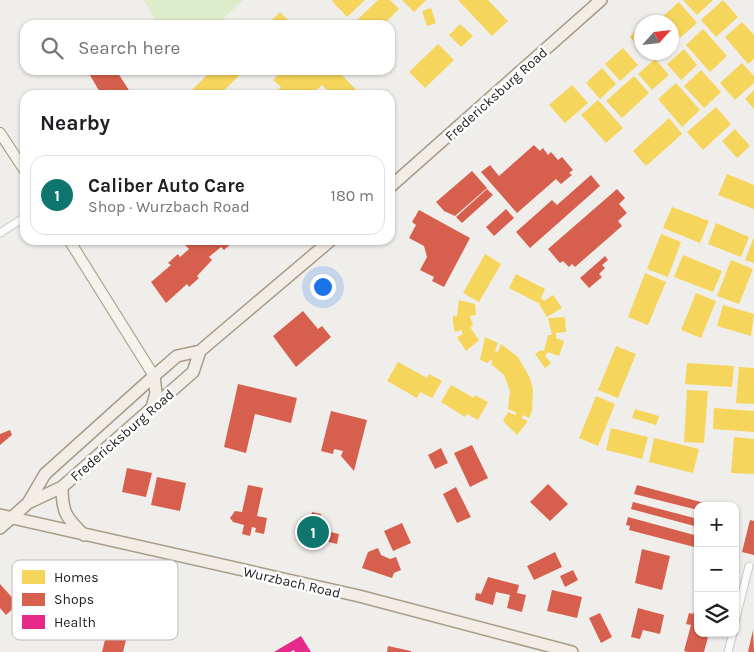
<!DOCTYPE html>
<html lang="en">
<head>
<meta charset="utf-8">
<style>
	:root { --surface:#fff; --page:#f2f2f2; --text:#202124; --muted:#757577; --line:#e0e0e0; --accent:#0f766e }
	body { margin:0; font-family:Karla,sans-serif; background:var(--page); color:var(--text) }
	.controls { position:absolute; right:15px; bottom:15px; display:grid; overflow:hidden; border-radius:10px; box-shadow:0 1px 4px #0004 }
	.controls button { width:45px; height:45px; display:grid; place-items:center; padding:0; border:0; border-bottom:1px solid var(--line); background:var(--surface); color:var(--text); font:25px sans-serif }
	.compass { position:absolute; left:634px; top:15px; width:45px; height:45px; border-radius:50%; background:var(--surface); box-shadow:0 1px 4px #0004; rotate:63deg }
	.you { position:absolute; left:322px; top:286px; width:18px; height:18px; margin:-12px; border:4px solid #fff; border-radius:50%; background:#1a73e8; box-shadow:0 0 0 8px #1a73e833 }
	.badge { display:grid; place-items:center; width:32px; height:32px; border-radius:50%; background:var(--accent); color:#fff; font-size:16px; font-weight:700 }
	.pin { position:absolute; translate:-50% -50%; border:2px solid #fff; box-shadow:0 1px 5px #0006 }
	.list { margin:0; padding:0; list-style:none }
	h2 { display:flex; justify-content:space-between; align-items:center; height:65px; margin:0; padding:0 20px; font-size:21px }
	h2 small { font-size:16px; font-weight:400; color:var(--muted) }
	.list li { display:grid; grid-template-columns:32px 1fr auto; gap:15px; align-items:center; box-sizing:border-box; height:80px; margin:0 10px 10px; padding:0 10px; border:1px solid var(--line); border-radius:15px }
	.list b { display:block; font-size:19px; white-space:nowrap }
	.list p { margin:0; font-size:16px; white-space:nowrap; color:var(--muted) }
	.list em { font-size:16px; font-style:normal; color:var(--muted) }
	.icon { flex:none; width:28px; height:28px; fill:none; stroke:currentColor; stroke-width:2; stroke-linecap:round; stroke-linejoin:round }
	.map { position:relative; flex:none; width:754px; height:652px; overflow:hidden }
	.search { position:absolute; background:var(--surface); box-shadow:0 1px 4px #0004; left:20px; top:20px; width:375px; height:55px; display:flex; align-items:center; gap:12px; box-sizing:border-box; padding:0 18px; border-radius:15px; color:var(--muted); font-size:19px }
	.panel { position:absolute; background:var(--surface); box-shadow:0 1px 4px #0004; left:20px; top:90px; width:375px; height:155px; border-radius:15px }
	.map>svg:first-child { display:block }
	.grass { fill:#ddeccb }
	.homes { fill:#f6d55c }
	.shops { fill:#d6604d }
	.health { fill:#e7298a }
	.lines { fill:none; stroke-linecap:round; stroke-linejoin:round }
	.street-casing { stroke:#c9c8c7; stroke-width:9 }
	.secondary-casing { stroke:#999a82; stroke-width:12 }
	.primary-casing { stroke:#a79c86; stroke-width:14 }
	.street { stroke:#fdfcfc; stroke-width:7 }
	.secondary { stroke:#f4f4ed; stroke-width:10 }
	.primary { stroke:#f3ede7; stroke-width:11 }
	.labels { text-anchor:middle; stroke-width:5; stroke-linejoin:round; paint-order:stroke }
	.street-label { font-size:14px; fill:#222; stroke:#fff }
	.key { fill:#fff; stroke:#bdbdbd; stroke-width:1 }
	.key-label { font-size:14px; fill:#222 }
</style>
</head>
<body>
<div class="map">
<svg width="754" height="652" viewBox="0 0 754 652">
	<rect width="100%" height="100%" fill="#f0eeeb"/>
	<path class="grass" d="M 142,0 L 243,0 L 217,25 L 158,25 L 146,3 Z"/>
	<path class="homes" d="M 333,0 L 365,0 L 347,17 L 332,1 Z
		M 378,0 L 390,0 L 399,9 L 383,25 L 362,25 L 357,20 Z
		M 402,0 L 426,0 L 414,12 Z
		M 458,0 L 488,0 L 508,21 L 492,36 Z
		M 683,0 L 713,0 L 697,15 Z
		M 723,0 L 738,17 L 716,37 L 701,20 Z
		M 679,2 L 697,23 L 680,38 L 672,28 L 672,22 L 666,22 L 662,17 Z
		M 431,8 L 436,23 L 427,26 L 422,11 Z
		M 280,12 L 293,25 L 267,25 Z
		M 742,22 L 754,35 L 754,59 L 748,64 L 725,37 Z
		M 642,23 L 642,42 L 638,46 L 630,37 Z
		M 460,24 L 473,36 L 461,47 L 449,35 Z
		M 703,29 L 727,56 L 710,72 L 686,45 Z
		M 438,44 L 454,60 L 425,88 L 409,72 Z
		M 623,48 L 638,65 L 620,81 L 605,64 Z
		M 684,49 L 697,65 L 681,80 L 667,64 Z
		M 655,59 L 669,75 L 652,90 L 638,74 Z
		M 742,63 L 754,76 L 754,83 L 735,100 L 720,83 Z
		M 602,68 L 616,84 L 600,99 L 586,83 Z
		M 212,70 L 245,70 L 219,95 L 214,95 L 210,90 L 205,95 L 187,95 Z
		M 283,70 L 337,70 L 361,95 L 332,95 L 322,85 L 311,95 L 273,95 L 281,87 L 273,80 Z
		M 701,70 L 721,92 L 704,108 L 684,86 Z
		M 634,76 L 649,93 L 622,118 L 606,101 Z
		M 676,83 L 700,110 L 682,127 L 658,99 Z
		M 572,85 L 588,103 L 565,123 L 549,105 Z
		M 754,90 L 754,109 L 745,99 Z
		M 598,100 L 623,128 L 606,143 L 581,115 Z
		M 716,107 L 731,124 L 703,150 L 687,132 Z
		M 669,118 L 682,134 L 646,166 L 633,151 Z
		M 735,129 L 750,146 L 737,158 L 722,141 Z
		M 727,174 L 754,185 L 754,209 L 718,195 Z
		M 672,207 L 709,221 L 700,243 L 663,228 Z
		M 716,223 L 749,237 L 741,257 L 708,244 Z
		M 661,234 L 681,242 L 668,277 L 647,269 Z
		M 754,237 L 754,263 L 745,260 Z
		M 485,254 L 501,264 L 479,302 L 463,293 Z
		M 683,255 L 722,271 L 713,292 L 674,277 Z
		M 731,260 L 753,269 L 739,304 L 717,296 Z
		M 645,273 L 666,282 L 648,325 L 628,317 Z
		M 516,274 L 545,289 L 541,298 L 544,301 L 553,295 L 562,308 L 547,317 L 539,304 L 540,302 L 538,303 L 509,288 Z
		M 696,293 L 716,301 L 701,338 L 681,330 Z
		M 459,300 L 475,304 L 476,315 L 470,316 L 473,326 L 470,327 L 479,340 L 466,351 L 457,337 L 463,334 L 461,330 L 455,332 L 453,324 L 453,316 L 457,316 Z
		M 723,305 L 754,314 L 751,336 L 717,326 Z
		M 565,317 L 566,332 L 556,333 L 556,338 L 564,341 L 559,356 L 548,352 L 545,356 L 551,363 L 545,368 L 535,354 L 541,350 L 544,351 L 548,335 L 552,335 L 548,318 Z
		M 485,337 L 498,343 L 495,351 L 498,352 L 501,344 L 518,357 L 530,378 L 533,390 L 532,411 L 529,418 L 523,415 L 522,418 L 528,421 L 517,435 L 503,421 L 508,412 L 515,415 L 517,413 L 508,409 L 510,391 L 504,375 L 491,364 L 493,361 L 490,360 L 488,363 L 480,360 Z
		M 616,346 L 636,354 L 618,398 L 598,390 Z
		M 398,362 L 427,378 L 429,374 L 442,381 L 432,398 L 420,392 L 417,398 L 387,381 Z
		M 687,363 L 734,366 L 732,387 L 685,384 Z
		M 739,367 L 754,368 L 754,404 L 736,403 Z
		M 451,385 L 474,398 L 475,395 L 488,402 L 478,420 L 467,414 L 465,417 L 441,402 Z
		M 687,390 L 708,391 L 704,443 L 684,442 Z
		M 596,396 L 615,404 L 598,446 L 579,438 Z
		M 714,408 L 754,411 L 754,432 L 713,429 Z
		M 635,409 L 659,416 L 656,425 L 632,418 Z
		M 611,428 L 648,437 L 642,459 L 606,450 Z
		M 734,437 L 754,439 L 754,474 L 731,473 Z
		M 654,438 L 699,449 L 693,473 L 649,462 Z"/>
	<path class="shops" d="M 91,70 L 116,70 L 132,95 L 99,95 L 101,94 L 88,72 Z
		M 534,145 L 540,151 L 543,148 L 548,155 L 551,152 L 558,160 L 562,157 L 573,170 L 569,173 L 572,175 L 561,184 L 556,179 L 517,213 L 481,172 L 490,165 L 499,176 Z
		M 472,171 L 487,188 L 455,216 L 444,211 L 436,202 Z
		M 591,175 L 600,186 L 530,248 L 516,232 L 552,200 L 557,205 Z
		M 487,189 L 493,195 L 462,223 L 456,217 Z
		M 617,189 L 625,198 L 619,204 L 627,213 L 618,221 L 622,226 L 575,267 L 572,264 L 569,267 L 563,261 L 560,263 L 548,249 Z
		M 506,209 L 514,218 L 494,236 L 486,227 Z
		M 419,210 L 470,238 L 444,287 L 432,281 L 434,277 L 420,270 L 427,257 L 424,246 L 409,238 L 416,225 L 412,222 Z
		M 191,240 L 233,242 L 224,250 L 221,247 L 209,257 L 212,260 L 197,276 L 199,278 L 189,287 L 187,284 L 166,303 L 151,282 L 171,265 L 168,263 L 178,254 L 180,257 L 189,249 L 185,245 Z
		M 605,256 L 608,260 L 602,265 L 605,268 L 599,274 L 602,277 L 589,288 L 580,278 Z
		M 303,311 L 318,329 L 322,326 L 331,337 L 296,367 L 273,336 Z
		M 238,384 L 297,398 L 291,423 L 255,414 L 246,453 L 224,447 Z
		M 331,411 L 367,420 L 354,471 L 341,456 L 343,451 L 334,449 L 333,454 L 321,451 Z
		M 10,430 L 12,435 L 0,445 L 0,434 Z
		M 472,445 L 488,478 L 470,487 L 454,453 Z
		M 441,448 L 448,463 L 435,469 L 428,455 Z
		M 127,468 L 152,473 L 146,497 L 122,492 Z
		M 157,477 L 186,483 L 180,511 L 151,505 Z
		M 548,484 L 568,504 L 550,521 L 530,502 Z
		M 248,485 L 263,488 L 257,516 L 267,518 L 264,534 L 255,532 L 256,528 L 252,527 L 250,536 L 242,534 L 244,525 L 233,522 L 230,518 L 235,511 L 242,512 Z
		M 637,485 L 712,505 L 712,506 L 698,506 L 698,510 L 634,494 Z
		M 456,487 L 471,517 L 457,523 L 443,494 Z
		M 633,502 L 698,519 L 698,527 L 631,509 Z
		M 312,512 L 321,514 L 318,529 L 339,534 L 337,544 L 307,537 Z
		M 628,517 L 698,536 L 698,548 L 629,530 L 630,526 L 626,525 Z
		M 750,520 L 754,521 L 754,555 L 742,552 Z
		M 402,523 L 411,543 L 393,551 L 384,531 Z
		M 378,548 L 381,555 L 390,559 L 396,557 L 401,570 L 394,573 L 392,578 L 362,568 L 368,552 Z
		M 642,549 L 670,556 L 662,590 L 635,583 Z
		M 555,552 L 562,567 L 534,580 L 527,566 Z
		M 573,570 L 578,580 L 565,587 L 560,576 Z
		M 488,577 L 519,585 L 517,593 L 526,595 L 522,612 L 507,608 L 510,595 L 496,592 L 493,605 L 475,600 L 476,593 L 481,594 Z
		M 0,584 L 18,604 L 6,615 L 0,608 Z
		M 118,588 L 138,593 L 123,652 L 102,652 Z
		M 552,590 L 582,597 L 577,618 L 547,611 Z
		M 698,600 L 698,633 L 709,633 L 704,652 L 688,652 L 684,651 L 691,625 L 686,624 L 689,613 L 693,614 Z
		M 638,608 L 664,615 L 660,634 L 643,630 L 640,639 L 631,637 Z
		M 600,613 L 612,637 L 601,643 L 589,618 Z
		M 753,630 L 754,652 L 748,652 Z
		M 388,646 L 411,651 L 411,652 L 387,652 Z"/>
	<path class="health" d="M 301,636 L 311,652 L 295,652 L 294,650 L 290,652 L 274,652 Z"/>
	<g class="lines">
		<g class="street-casing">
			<path id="street" d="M 0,233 L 25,217
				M 735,622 L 749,566
				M 728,652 L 733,633"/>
		</g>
		<g class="secondary-casing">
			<path id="secondary" d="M 0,133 L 25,171
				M 69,240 L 154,376"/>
		</g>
		<g class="primary-casing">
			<path id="primary" d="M 390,187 L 601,0
				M 152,408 L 156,393 L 154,376
				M 62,487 C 62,512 66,518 84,535
				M 28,503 L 62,487 L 193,372 L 200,351
				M 0,515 L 359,596 L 572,652
				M 0,528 L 28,503 L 45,474 L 154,376 L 177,356 L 200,351 L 331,240"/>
		</g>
		<use href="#street" class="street"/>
		<use href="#secondary" class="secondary"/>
		<use href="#primary" class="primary"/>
	</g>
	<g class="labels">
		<g class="street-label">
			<text transform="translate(496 94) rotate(-42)" y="5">Fredericksburg Road</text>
			<text transform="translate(122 435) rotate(-41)" y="5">Fredericksburg Road</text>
			<text transform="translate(292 582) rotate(13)" y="5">Wurzbach Road</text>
		</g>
	</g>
	<rect x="12" y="560" width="166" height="80" rx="8" class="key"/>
	<rect x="22" y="570" width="23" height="14" fill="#f6d55c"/>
	<rect x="22" y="593" width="23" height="13" fill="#d6604d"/>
	<rect x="22" y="615" width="23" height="14" fill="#e7298a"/>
	<g class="key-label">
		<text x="54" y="582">Homes</text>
		<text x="54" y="604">Shops</text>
		<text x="54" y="627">Health</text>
	</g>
</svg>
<div class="controls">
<button>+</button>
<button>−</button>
<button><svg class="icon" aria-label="layers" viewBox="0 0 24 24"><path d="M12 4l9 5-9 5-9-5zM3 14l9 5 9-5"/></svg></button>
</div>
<svg class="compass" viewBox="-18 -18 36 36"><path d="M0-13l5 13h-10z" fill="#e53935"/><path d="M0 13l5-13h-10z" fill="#757577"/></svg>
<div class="you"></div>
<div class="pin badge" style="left:313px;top:532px">1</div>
<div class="search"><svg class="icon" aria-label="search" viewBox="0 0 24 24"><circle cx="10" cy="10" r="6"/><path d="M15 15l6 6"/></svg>Search here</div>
<section class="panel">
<h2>Nearby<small></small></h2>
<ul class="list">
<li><span class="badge">1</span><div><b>Caliber Auto Care</b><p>Shop · Wurzbach Road</p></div><em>180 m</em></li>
</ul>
</section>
</div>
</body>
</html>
